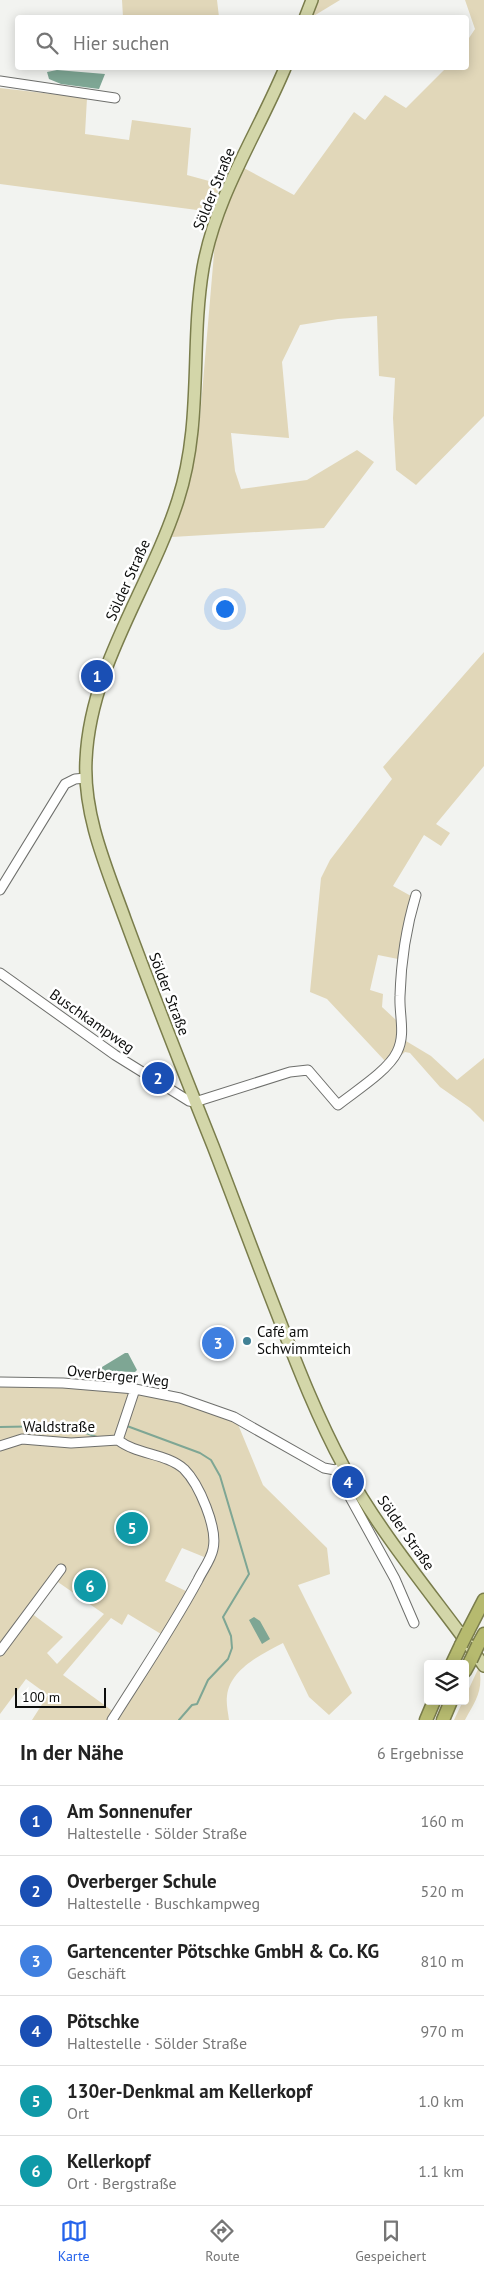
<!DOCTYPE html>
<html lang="de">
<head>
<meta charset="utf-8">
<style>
	:root { --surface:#fff; --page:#f2f2f2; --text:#222; --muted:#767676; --line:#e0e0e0; --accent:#2563eb }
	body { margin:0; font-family:"PT Sans",sans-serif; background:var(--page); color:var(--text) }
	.controls { position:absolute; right:15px; bottom:15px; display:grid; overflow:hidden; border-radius:5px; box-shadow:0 2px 12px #0003 }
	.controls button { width:45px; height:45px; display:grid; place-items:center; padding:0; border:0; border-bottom:1px solid var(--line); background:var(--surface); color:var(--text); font:25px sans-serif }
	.scale { position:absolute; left:15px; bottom:12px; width:91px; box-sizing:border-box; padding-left:5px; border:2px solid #0c0d0c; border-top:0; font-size:14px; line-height:18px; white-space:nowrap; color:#0c0d0c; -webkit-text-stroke:4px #fff; paint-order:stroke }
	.you { position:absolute; left:224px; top:608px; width:18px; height:18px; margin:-12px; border:4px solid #fff; border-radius:50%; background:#1a73e8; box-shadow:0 0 0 8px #1a73e833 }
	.badge { display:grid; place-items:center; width:32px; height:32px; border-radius:50%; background:var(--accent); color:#fff; font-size:16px; font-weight:700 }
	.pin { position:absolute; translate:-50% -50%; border:2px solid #fff; box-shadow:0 1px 5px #0006 }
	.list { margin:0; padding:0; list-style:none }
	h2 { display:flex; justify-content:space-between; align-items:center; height:65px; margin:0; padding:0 20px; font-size:21px }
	h2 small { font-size:16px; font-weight:400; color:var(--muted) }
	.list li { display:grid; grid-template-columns:32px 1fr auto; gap:15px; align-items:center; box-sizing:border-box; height:70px; padding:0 20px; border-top:1px solid var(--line) }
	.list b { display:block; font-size:19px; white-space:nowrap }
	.list p { margin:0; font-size:16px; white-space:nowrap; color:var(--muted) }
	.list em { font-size:16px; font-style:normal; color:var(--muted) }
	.icon { flex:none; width:28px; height:28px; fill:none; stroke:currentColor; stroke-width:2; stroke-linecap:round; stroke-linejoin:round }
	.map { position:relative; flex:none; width:484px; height:1720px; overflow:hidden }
	.search { position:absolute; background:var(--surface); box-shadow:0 2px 12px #0003; left:15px; right:15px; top:15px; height:55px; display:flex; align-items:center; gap:12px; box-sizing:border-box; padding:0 18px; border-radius:5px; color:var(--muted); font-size:19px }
	.sheet { height:485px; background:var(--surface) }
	nav { display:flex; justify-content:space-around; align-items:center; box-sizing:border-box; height:70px; border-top:1px solid var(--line); background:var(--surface); font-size:14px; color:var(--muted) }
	nav a { display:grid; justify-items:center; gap:2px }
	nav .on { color:var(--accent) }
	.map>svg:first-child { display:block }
	.green { fill:#e1d7b9 }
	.water { fill:#7ea694 }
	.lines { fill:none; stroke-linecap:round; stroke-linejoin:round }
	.stream { stroke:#7ea694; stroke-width:2 }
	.minor-casing { stroke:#6e6f6c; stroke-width:11 }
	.major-casing { stroke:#7a7d4c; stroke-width:14 }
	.highway-casing { stroke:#7a7d4c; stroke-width:15 }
	.minor { stroke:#fff; stroke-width:9 }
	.major { stroke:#d3d6a9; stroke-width:11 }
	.highway { stroke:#b6ba6f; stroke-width:12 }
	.highway-bridge-casing { stroke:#7a7d4c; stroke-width:15; stroke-linecap:butt }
	.highway-bridge { stroke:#b6ba6f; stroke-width:12 }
	.poi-dot { fill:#418195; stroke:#fff; stroke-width:2 }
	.labels { text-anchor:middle; stroke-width:5; stroke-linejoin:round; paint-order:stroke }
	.street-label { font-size:15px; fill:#0c0d0c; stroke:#fff }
	.poi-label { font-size:15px; fill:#0c0d0c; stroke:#fff; text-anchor:start }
</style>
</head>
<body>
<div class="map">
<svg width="484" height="1720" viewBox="0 0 484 1720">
	<rect width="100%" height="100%" fill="#f2f3f0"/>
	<path class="green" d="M 122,0 L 217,0 L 219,17 L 123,17 Z
		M 319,0 L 340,0 L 312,17 Z
		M 465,0 L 484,0 L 484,416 L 416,485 L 396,470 L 393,418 L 395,378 L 379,376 L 377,316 L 338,319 L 300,325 L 282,362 L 289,438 L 231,433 L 235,471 L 241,489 L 307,480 L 357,450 L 374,462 L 324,528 L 172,537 L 192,467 L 199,429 L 216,230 L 242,167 L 294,195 L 354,112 L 365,120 L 385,95 L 406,108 L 446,68 L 466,68 L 467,41 L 475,29 Z
		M 0,88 L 87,98 L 85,134 L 129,140 L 132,120 L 191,128 L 187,175 L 220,184 L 212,212 L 0,184 Z
		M 484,652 L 484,766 L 436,824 L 450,833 L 441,846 L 424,835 L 393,886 L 411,896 L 398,959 L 378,955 L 370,990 L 383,994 L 382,1007 L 396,1020 C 398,1037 397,1047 385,1061 L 327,999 L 310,992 L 321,878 L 330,860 L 392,779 L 383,767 Z
		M 406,1041 L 431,1056 L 457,1080 L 484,1058 L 484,1122 L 470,1108 L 440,1087 L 410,1053 L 405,1052 L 400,1056 Z
		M 0,1383 L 133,1390 L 117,1439 L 37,1441 L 0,1445 Z
		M 137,1392 L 179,1401 L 237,1422 L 263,1485 L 327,1548 L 330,1574 L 298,1585 L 352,1693 L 329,1715 L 309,1697 L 283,1643 C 262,1654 230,1669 227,1696 C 226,1704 228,1712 229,1720 L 115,1720 L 218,1548 L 215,1532 L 183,1467 L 120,1439 Z
		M 110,1442 L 168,1461 L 194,1483 L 211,1532 L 209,1559 L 182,1548 L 165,1581 L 188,1592 L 161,1634 L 128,1614 L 122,1625 L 111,1618 L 63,1675 L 114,1712 L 109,1720 L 32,1720 L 48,1695 L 26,1679 L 0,1714 L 0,1655 L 31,1613 L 63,1637 L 47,1653 L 57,1664 L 104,1614 L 55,1580 L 0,1648 L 0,1447 L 9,1443 Z
		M 479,1667 C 484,1691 475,1701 465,1720 L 454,1720 L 463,1701 L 465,1701 L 465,1697 Z"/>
	<path class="water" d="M 57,70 L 105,74 L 99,89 L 61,84 L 49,79 L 47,72 Z
		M 125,1353 L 128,1353 L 137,1370 L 135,1372 L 102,1371 L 102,1367 Z
		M 254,1617 L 260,1621 L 270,1639 L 262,1644 L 249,1620 Z"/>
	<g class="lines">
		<path class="stream" d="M 127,1426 L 200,1453 L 211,1460 L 220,1476 L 249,1574 L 223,1617 L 231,1636 L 232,1648 L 228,1659 L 208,1680 L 197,1704 L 192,1705 L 179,1720
			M 0,1427 C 31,1426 68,1425 97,1437"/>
		<g class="minor-casing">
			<path id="minor" d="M 0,81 L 115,98
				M 0,890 L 65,784 L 75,779 L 86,778
				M 0,973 L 115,1055 L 189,1101 L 195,1102 L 290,1072 L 308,1070 L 338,1105 C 354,1092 388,1071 397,1052 C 406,1034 399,1015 400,996 C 401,961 406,928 416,895
				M 0,1382 L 63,1383 L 135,1389 L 180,1398 L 234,1417 L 324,1468 L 335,1470 L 344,1466
				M 0,1446 L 22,1439 L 71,1443 L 118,1440
				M 335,1470 L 395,1579 L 414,1623
				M 0,1651 L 61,1569
				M 112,1720 C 141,1674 172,1628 198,1580 C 202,1571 211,1560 213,1549 C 218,1528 199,1484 184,1469 C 166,1453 137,1455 118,1440 L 135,1389"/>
		</g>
		<g class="major-casing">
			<path id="major" d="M 305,18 L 312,0
				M 285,68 C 257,135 216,195 203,268 C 190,345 203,423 178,500 C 150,588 90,666 86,760 C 83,815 107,869 125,919 C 153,995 183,1071 213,1146 C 235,1203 256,1260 278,1316 C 298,1368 318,1419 344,1467 C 383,1538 437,1600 484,1666"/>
		</g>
		<g class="highway-casing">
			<path id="highway" d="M 468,1631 L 484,1600
				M 478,1645 L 484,1634
				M 452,1664 L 461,1645
				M 465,1671 L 471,1660
				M 426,1720 L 434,1701
				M 443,1720 L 451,1701"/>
		</g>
		<use href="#minor" class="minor"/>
		<use href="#major" class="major"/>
		<use href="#highway" class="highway"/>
		<g class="highway-bridge-casing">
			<path id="highway-bridge" d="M 461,1645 L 468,1631
				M 471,1660 L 478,1645"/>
		</g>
		<use href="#highway-bridge" class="highway-bridge"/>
	</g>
	<circle class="poi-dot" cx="247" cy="1341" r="5"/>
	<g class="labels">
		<g class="street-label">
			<text transform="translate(214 189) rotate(-68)" y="5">Sölder Straße</text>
			<text transform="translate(128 580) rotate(-66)" y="5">Sölder Straße</text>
			<text transform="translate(169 994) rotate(69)" y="5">Sölder Straße</text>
			<text transform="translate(92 1021) rotate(35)" y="5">Buschkampweg</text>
			<text transform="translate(118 1376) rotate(6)" y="5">Overberger Weg</text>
			<text x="59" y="1432">Waldstraße</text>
			<text transform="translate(406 1533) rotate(55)" y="5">Sölder Straße</text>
		</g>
		<g class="poi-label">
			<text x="257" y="1337">Café am<tspan x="257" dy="17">Schwimmteich</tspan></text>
		</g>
	</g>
</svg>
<div class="controls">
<button><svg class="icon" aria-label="layers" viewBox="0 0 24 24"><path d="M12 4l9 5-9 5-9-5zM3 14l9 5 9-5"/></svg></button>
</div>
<div class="scale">100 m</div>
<div class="you"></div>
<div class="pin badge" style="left:97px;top:676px;background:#1a4fb4">1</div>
<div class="pin badge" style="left:158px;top:1078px;background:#1a4fb4">2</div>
<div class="pin badge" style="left:218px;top:1343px;background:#3f7fe0">3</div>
<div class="pin badge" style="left:348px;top:1482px;background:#1a4fb4">4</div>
<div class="pin badge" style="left:132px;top:1528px;background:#0f9aa8">5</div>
<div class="pin badge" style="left:90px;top:1586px;background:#0f9aa8">6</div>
<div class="search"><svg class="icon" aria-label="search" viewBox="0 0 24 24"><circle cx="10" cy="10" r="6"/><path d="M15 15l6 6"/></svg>Hier suchen</div>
</div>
<section class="sheet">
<h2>In der Nähe<small>6 Ergebnisse</small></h2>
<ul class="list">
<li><span class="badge" style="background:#1a4fb4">1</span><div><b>Am Sonnenufer</b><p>Haltestelle · Sölder Straße</p></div><em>160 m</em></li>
<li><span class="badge" style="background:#1a4fb4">2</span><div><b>Overberger Schule</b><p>Haltestelle · Buschkampweg</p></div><em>520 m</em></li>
<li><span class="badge" style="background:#3f7fe0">3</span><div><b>Gartencenter Pötschke GmbH &amp; Co. KG</b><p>Geschäft</p></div><em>810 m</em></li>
<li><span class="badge" style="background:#1a4fb4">4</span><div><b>Pötschke</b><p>Haltestelle · Sölder Straße</p></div><em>970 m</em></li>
<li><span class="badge" style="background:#0f9aa8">5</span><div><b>130er-Denkmal am Kellerkopf</b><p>Ort</p></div><em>1.0 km</em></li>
<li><span class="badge" style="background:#0f9aa8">6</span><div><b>Kellerkopf</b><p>Ort · Bergstraße</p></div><em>1.1 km</em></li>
</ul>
</section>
<nav>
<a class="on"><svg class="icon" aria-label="map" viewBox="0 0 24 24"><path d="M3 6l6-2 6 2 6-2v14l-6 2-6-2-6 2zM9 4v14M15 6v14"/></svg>Karte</a>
<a><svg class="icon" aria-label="directions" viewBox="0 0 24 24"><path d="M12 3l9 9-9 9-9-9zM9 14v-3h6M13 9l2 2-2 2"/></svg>Route</a>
<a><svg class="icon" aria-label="saved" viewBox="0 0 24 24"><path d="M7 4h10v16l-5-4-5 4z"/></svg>Gespeichert</a>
</nav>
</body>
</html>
